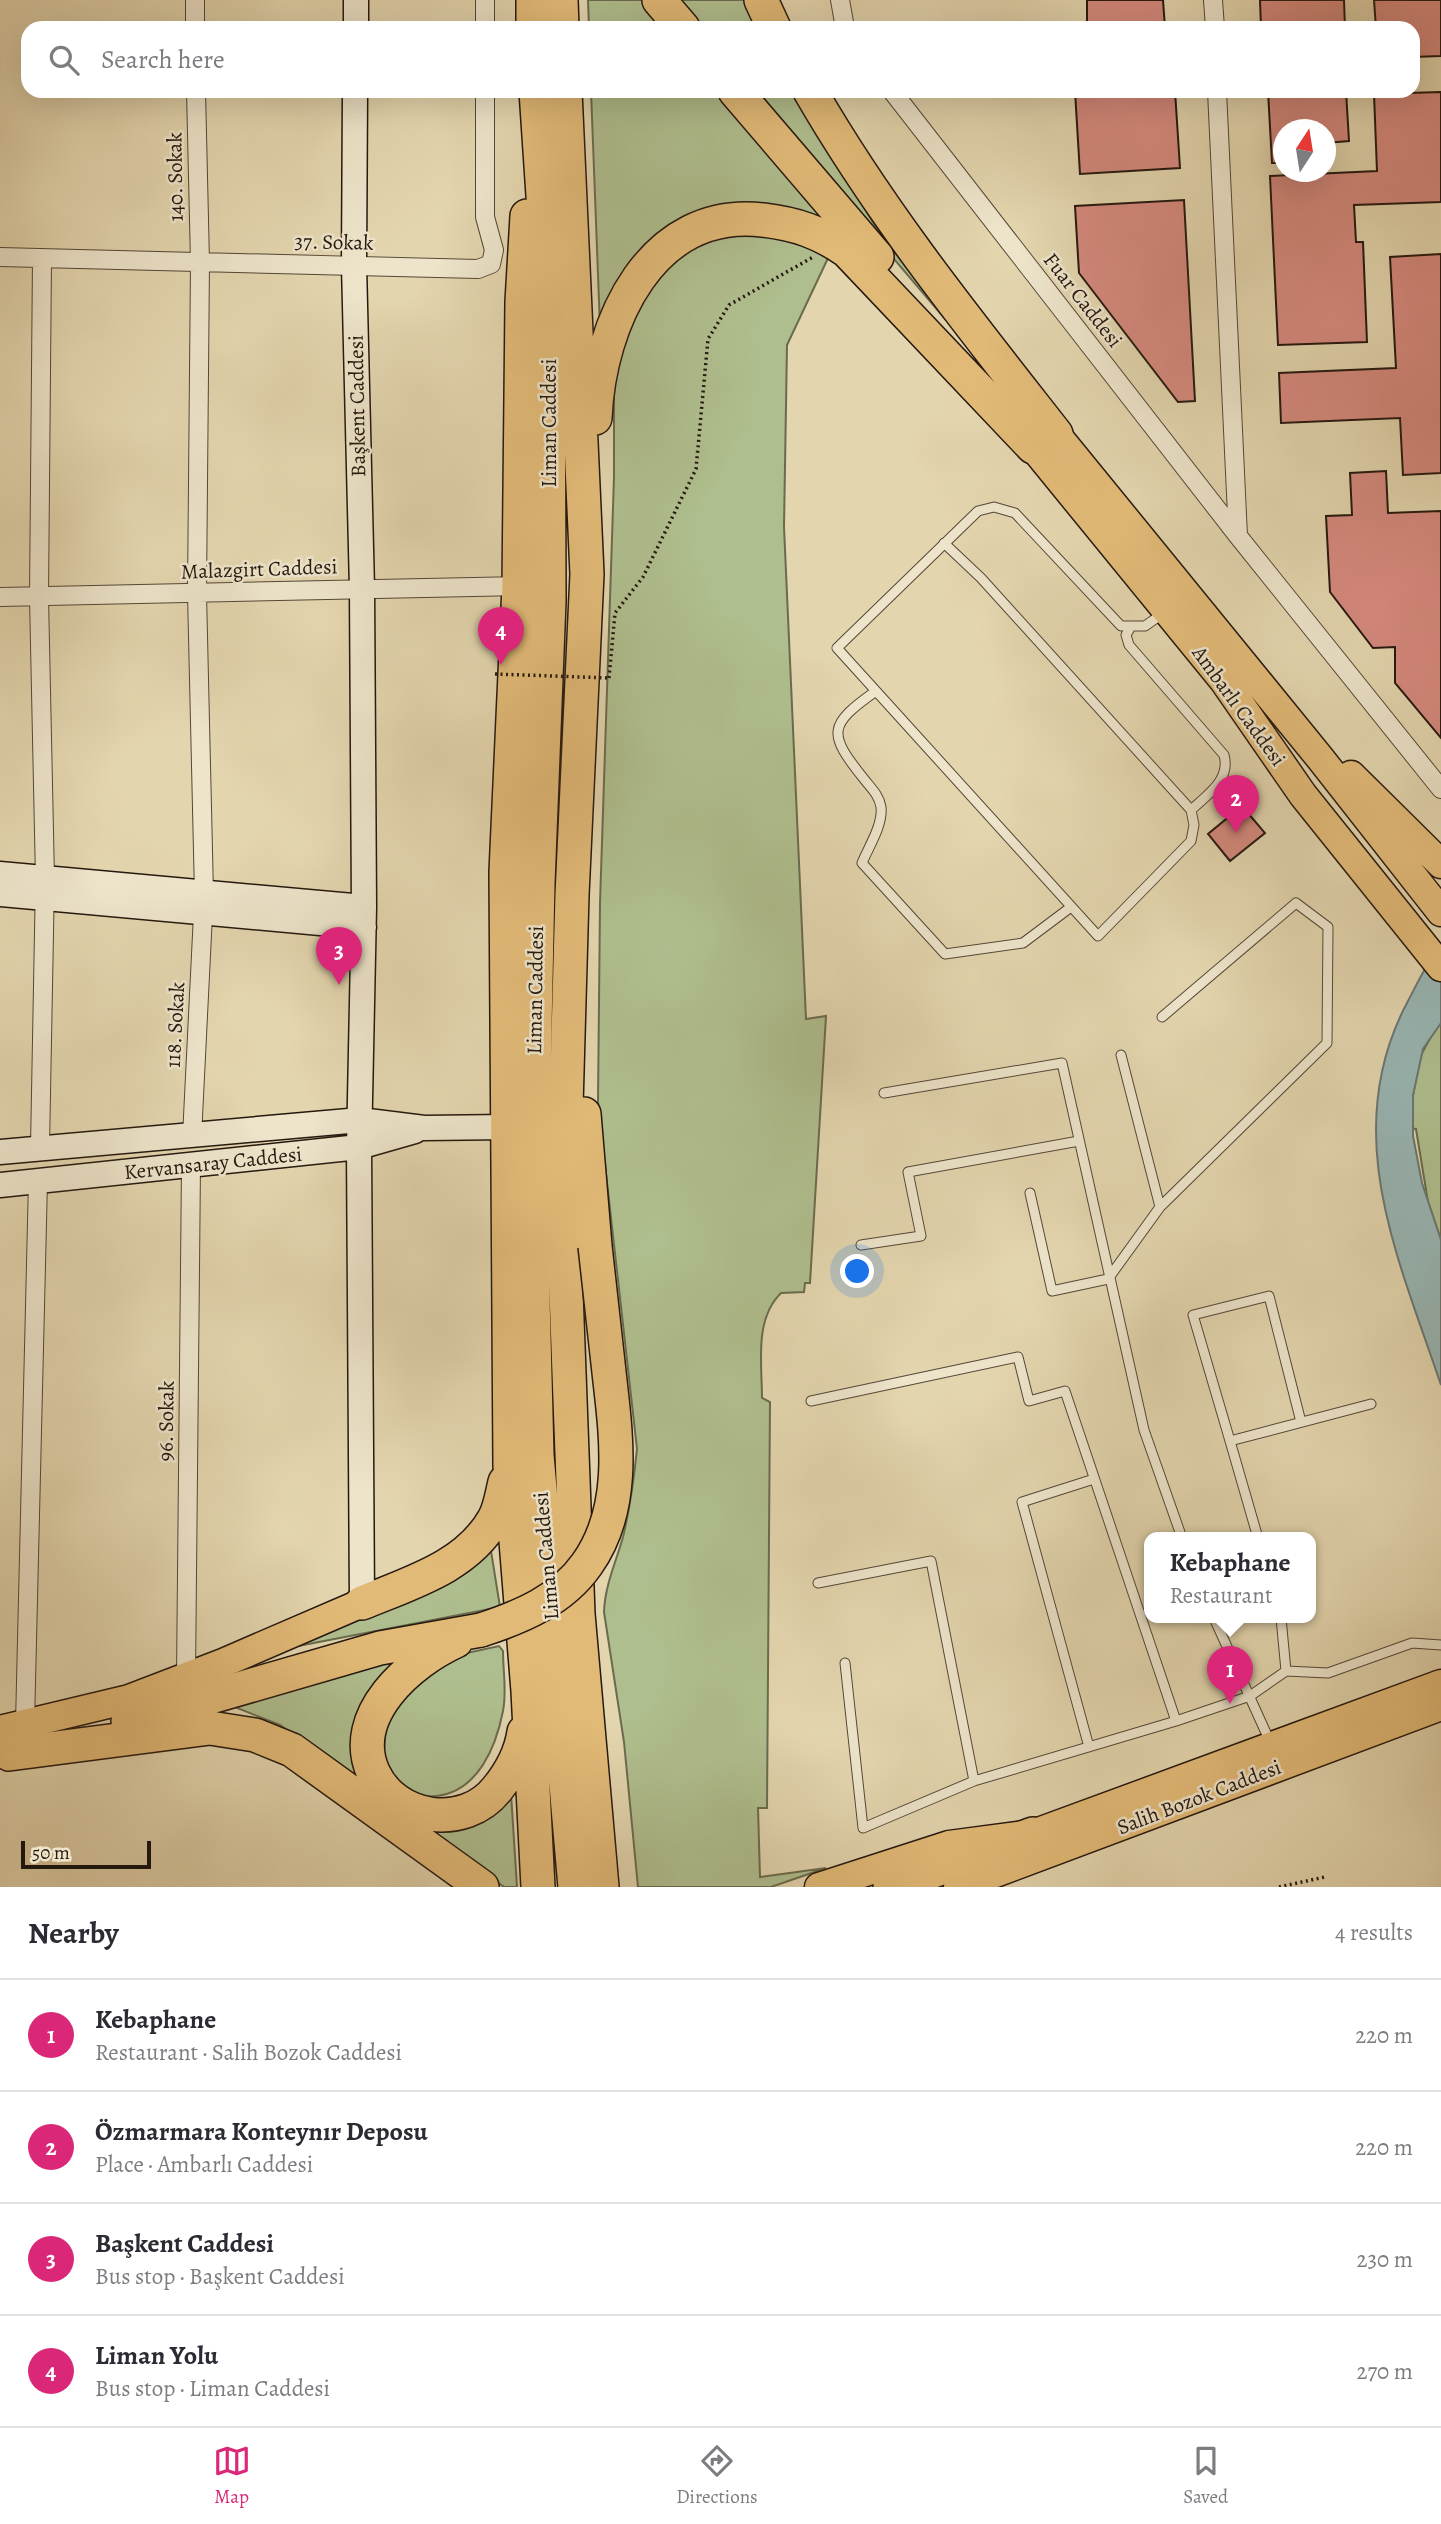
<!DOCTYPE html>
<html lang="en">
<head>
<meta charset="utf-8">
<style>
	:root { --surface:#fff; --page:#f2f2f3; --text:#2b2b33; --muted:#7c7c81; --line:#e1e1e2; --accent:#db2777 }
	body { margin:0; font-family:Alegreya,serif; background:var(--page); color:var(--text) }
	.compass { position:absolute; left:1273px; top:119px; width:63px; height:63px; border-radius:50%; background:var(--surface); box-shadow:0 7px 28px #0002; rotate:12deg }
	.scale { position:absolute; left:21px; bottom:18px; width:130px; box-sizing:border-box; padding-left:7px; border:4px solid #25180f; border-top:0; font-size:19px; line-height:24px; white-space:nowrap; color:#25180f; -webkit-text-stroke:5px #ede4ca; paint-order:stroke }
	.you { position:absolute; left:858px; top:1272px; width:24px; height:24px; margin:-18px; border:5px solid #fff; border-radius:50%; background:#1a73e8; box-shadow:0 0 0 10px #1a73e833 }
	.badge { display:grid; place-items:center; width:46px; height:46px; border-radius:50%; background:var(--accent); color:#fff; font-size:23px; font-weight:700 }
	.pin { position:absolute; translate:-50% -58px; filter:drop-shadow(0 2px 4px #0008) }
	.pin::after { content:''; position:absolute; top:37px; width:24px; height:21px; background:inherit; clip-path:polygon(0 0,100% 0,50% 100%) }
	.popup { position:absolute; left:1144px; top:1532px; width:172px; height:91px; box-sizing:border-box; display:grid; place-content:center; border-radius:14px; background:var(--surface); filter:drop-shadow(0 2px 5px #0005); font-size:23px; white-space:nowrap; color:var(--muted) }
	.popup b { font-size:26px; color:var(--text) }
	.popup::after { content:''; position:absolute; left:50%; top:100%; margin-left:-14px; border:14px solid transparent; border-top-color:var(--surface) }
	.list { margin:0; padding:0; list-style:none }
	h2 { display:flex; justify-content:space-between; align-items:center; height:91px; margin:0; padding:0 28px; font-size:30px }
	h2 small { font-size:23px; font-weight:400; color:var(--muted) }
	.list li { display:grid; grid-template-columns:46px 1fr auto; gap:21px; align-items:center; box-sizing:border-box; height:112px; padding:0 28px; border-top:2px solid var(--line) }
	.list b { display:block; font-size:26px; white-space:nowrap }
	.list p { margin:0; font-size:23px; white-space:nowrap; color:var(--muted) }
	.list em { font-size:23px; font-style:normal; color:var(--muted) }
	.icon { flex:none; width:38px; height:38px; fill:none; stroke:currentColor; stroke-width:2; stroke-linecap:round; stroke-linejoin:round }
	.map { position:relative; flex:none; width:1441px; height:1887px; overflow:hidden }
	.search { position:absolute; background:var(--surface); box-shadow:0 7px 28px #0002; left:21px; right:21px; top:21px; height:77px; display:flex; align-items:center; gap:18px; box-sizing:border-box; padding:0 24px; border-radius:21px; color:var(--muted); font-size:26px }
	.sheet { height:539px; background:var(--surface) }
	nav { display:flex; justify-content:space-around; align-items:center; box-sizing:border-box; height:98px; border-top:2px solid var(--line); background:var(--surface); font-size:19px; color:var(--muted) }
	nav a { display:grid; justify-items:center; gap:4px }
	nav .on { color:var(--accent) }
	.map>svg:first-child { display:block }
	.green { fill:#afbe8e; stroke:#6a6b4e; stroke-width:2 }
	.water { fill:#98b6b4; stroke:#6a7772; stroke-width:2 }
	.building { fill:#d5897e; stroke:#25180f; stroke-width:2 }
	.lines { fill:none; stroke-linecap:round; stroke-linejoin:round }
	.lane-casing { stroke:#544737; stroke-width:11 }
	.street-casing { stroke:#544737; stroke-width:20 }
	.secondary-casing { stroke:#25180f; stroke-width:27 }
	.primary-casing { stroke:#25180f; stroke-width:31 }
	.highway-casing { stroke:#25180f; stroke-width:36 }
	.path { stroke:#25180f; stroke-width:3.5; stroke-dasharray:2 3.5; stroke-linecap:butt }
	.lane { stroke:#ede4ca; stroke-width:9 }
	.street { stroke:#ede4ca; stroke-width:18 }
	.secondary { stroke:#ede4ca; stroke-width:24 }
	.primary { stroke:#e2ba77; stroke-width:28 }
	.highway { stroke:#e2ba77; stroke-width:33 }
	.highway-bridge-casing { stroke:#25180f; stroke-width:36; stroke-linecap:butt }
	.path-bridge { stroke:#25180f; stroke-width:3.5; stroke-dasharray:2 3.5; stroke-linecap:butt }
	.highway-bridge { stroke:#e2ba77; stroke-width:33 }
	.labels { text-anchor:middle; stroke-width:5; stroke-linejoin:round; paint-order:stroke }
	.street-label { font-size:21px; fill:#25180f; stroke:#ede4ca }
</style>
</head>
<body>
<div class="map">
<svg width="1441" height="1887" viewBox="0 0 1441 1887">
	<rect width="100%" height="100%" fill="#e3d5ae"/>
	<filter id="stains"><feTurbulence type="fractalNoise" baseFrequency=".00286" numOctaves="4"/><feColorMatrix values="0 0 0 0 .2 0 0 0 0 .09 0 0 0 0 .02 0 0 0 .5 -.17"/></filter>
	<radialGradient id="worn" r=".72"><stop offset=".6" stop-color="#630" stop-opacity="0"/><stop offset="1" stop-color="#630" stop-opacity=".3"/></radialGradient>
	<path class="green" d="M 588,0 L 646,0 L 669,28 L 589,28 Z
		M 677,0 L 744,0 L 757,28 L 698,28 Z
		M 591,91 L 720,91 L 832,228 L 786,210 L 635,257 L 611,292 L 600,327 Z
		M 751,91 L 793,91 L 877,229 L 946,320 Z
		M 795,234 L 829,256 L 787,345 L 784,527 L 806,1019 L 826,1016 L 810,1283 L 805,1283 L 804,1292 L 781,1293 C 754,1319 762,1364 762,1398 L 770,1402 L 767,1808 L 758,1808 L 760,1877 L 826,1868 L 771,1887 L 638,1887 L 624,1742 L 604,1612 C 605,1585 616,1562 623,1537 C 630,1508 634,1479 637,1449 L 598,1102 L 600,903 L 614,477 L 614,369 L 645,277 L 710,235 Z
		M 1441,1018 L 1441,1241 L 1428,1202 L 1416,1129 L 1407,1128 L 1420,1057 Z
		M 491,1551 L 500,1607 L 288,1648 L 434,1582 Z
		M 499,1646 L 503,1651 C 503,1672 507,1691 503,1711 C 496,1747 478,1791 437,1796 C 427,1797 414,1796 406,1789 C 397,1783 390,1773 383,1766 L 387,1708 L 453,1656 Z
		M 416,1650 L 364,1785 L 280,1725 L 237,1708 L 240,1699 Z
		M 510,1778 L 517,1887 L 504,1887 L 414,1820 Z"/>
	<path class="water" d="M 1441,946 L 1441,1023 L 1423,1049 L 1413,1095 L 1413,1136 L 1422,1183 L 1441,1240 L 1441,1385 C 1398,1257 1338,1131 1408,1001 C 1418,982 1427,962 1441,946 Z"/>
	<path class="building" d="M 1087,0 L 1163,0 L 1165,28 L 1087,28 Z
		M 1260,0 L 1344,0 L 1345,28 L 1261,28 Z
		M 1374,0 L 1441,0 L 1441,56 L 1413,57 L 1413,28 L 1376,28 Z
		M 1075,91 L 1175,91 L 1180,168 L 1080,174 Z
		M 1268,91 L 1346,91 L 1349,141 L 1326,143 L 1326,130 L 1284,130 L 1284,163 L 1272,163 Z
		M 1441,92 L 1441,202 L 1354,205 L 1356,242 L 1363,242 L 1367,342 L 1278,345 L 1270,176 L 1377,171 L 1374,94 Z
		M 1184,200 L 1195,401 L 1178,402 L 1079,273 L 1075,206 Z
		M 1441,254 L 1441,473 L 1403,475 L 1400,418 L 1281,423 L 1279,373 L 1396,368 L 1390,257 Z
		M 1386,471 L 1388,513 L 1441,511 L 1441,738 L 1395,683 L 1395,647 L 1373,648 L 1330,592 L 1326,516 L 1352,515 L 1350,473 Z
		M 1242,806 L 1265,833 L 1230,861 L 1208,834 Z"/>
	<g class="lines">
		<g class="lane-casing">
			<path id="lane" d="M 944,543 L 981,578 L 1191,810 L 1194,825 L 1191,841 L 1098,936 L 837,648 L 978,511 L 994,507 L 1015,513 L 1121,626 L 1145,626 L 1165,612
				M 1130,628 L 1126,635 L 1129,645 L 1224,755 C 1231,780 1207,795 1191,810
				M 876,691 C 828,725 827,733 864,779 C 871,788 879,795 881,807 C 883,825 869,846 862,863 L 945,954 L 1023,943 L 1071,907
				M 1121,1055 L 1160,1207
				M 884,1093 L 1062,1063 L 1144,1430 L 1182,1538
				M 1030,1193 L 1052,1291 L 1108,1279 L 1160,1207 L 1327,1043 L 1328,927 L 1296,903 L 1162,1017
				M 861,1245 L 921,1236 L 908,1172 L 1079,1141
				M 811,1401 L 1018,1357 L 1029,1401 L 1065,1391 L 1176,1721 L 1250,1696 L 1286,1671 L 1281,1618
				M 1301,1422 L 1269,1296 L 1193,1315 L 1230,1441 L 1371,1404
				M 1230,1441 L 1258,1538
				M 818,1583 L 931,1561 L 974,1781 L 1176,1721
				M 1214,1618 L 1271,1744
				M 845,1663 L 863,1828 L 974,1781
				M 1286,1671 L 1328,1673 L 1412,1643 L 1441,1645
				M 1089,1747 L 1022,1502 L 1094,1479"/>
		</g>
		<g class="street-casing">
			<path id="street" d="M 195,0 L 195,28
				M 840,0 L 845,28
				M 1213,0 L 1215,28
				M 485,28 L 485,0
				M 892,91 L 1238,536 L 1441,789
				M 1217,91 L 1238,536
				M 0,257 L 478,269 L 491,264 L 494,250 L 485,217 L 485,91
				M 0,597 L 519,586
				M 192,1137 L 204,894 L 197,593 L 200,262 L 196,91
				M 40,1147 L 45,879 L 39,597 L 42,258
				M 186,1677 L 191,1165
				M 25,1724 L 38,1181"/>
		</g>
		<g class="secondary-casing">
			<path id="secondary" d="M 356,28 L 356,0
				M 355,91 L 354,265 L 362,589 L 364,907 L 359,1147 L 362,1603
				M 0,874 L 364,907
				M 0,894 L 364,927
				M 0,1152 L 360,1120 L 424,1128 L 508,1127
				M 0,1185 L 359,1147 L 415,1131"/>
		</g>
		<g class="primary-casing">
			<path id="primary" d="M 1056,434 L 1320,758 L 1441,912
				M 1033,447 L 1224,681 L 1303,795 L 1441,967
				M 1351,775 L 1441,864
				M 0,1730 L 129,1699 L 223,1663 L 362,1603
				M 819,1887 L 949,1845 L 1033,1834 L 1441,1684
				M 958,1887 L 1441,1706"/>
		</g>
		<g class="highway-casing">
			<path id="highway" d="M 533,0 L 533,28
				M 561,0 L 562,28
				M 659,0 L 683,28
				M 761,0 L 774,28
				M 536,91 L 548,270 L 549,601 L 538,884 L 531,1218 L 537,1455 L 575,1887
				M 565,91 L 587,574 L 572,895 L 563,1212 L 578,1614 L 602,1887
				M 735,91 L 877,257
				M 810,91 C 881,214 969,323 1056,434
				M 527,216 L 522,302 L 519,586 L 506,872 L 510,1466 L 528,1691 L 538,1887
				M 595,418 C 599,323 651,207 763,220 C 796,224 820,232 847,251 L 1033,447
				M 584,1114 L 595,1246
				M 362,1603 C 410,1583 467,1567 494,1519 C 500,1509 502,1494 505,1482
				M 456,1641 C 410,1662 348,1715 373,1772 C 395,1821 465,1830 497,1789 C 510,1773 521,1753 524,1732
				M 128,1721 L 380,1648 L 481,1630
				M 9,1754 L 210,1728 L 255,1735 L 292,1750 L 482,1887
				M 890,1887 L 1033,1834"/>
		</g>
		<path class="path" d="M 609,678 L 615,613 L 643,577 L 696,469 L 708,339 L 729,305 L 813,257
			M 1279,1887 L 1325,1877"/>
		<use href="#lane" class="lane"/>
		<use href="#street" class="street"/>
		<use href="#secondary" class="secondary"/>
		<use href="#primary" class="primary"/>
		<use href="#highway" class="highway"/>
		<g class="highway-bridge-casing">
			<path id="highway-bridge" d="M 481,1630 C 521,1617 562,1600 587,1564 C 629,1505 615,1429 608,1363 C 604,1324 599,1285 595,1246"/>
		</g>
		<path class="path-bridge" d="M 495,674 L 609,678"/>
		<use href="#highway-bridge" class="highway-bridge"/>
	</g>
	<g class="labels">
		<g class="street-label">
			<text transform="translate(175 177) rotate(-91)" y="7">140. Sokak</text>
			<text transform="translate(334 242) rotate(1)" y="7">37. Sokak</text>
			<text transform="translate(1083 300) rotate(52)" y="7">Fuar Caddesi</text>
			<text transform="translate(357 406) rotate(-91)" y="7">Başkent Caddesi</text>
			<text transform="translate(549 423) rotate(-90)" y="7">Liman Caddesi</text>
			<text transform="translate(259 569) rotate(-2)" y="7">Malazgirt Caddesi</text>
			<text transform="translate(1239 706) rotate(54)" y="7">Ambarlı Caddesi</text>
			<text transform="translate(535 990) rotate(-89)" y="7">Liman Caddesi</text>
			<text transform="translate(175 1025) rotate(-87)" y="7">118. Sokak</text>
			<text transform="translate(213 1163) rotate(-6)" y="7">Kervansaray Caddesi</text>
			<text transform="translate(166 1421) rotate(-89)" y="7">96. Sokak</text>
			<text transform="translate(546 1556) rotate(-95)" y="7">Liman Caddesi</text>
			<text transform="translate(1199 1797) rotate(-21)" y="7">Salih Bozok Caddesi</text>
		</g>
	</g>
	<rect width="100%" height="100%" filter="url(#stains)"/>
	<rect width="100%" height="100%" fill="url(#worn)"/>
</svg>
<svg class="compass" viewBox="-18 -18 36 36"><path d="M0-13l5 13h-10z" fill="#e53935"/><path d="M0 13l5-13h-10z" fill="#7c7c81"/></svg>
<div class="scale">50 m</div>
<div class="you"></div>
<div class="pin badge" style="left:1230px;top:1704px">1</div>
<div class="popup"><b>Kebaphane</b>Restaurant</div>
<div class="pin badge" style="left:1236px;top:833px">2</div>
<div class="pin badge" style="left:339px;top:985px">3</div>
<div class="pin badge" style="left:501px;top:665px">4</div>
<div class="search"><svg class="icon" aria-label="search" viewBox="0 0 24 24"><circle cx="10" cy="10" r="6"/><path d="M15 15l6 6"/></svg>Search here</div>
</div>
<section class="sheet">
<h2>Nearby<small>4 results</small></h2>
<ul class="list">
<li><span class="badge">1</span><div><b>Kebaphane</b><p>Restaurant · Salih Bozok Caddesi</p></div><em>220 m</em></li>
<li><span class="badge">2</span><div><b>Özmarmara Konteynır Deposu</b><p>Place · Ambarlı Caddesi</p></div><em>220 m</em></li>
<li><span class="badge">3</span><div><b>Başkent Caddesi</b><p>Bus stop · Başkent Caddesi</p></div><em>230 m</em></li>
<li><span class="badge">4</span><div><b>Liman Yolu</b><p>Bus stop · Liman Caddesi</p></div><em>270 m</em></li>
</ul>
</section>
<nav>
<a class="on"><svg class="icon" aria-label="map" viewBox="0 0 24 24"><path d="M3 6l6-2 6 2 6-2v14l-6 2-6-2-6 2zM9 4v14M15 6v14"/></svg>Map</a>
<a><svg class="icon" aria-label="directions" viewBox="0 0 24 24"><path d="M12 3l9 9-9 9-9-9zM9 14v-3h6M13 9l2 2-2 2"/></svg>Directions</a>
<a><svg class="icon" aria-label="saved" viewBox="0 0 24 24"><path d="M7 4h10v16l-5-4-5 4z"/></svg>Saved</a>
</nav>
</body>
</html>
